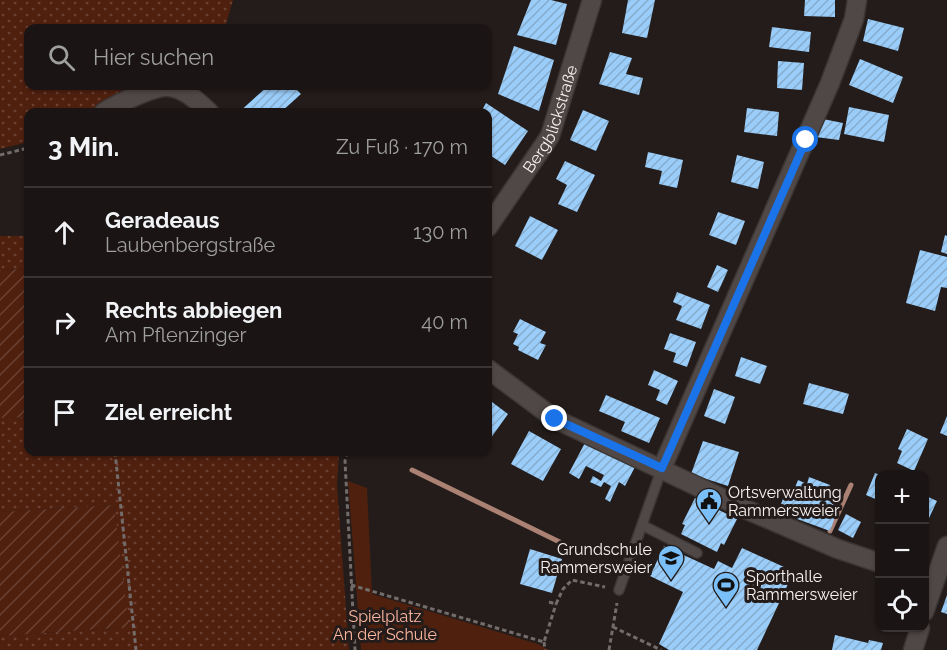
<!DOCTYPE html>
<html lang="de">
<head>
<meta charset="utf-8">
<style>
	:root { --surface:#1a1514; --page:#272222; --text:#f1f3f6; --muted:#9f9fa0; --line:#383434 }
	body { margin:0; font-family:Raleway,sans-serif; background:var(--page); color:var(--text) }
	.controls { position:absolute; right:18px; bottom:18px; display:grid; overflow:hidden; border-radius:12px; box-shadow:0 2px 4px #0004 }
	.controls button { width:54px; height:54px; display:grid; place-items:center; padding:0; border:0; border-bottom:2px solid var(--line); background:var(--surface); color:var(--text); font:30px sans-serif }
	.stop { position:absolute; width:18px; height:18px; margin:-14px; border:4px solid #1a73e8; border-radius:50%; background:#fff }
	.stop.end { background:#1a73e8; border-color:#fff; box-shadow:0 2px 6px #0008 }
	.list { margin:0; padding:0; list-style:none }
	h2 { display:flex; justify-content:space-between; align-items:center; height:78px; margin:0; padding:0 24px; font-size:26px }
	h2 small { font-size:20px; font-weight:400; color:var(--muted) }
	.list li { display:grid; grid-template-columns:39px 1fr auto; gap:18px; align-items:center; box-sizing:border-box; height:90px; padding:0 24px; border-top:2px solid var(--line) }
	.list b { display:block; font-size:22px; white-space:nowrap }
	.list p { margin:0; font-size:20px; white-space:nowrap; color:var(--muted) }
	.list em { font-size:20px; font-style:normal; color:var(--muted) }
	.icon { flex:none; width:33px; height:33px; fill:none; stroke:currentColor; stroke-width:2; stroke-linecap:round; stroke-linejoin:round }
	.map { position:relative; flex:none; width:947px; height:650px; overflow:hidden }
	.search { position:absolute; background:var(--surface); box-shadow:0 2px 4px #0004; left:24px; top:24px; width:468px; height:66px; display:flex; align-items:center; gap:15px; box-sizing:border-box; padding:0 21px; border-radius:12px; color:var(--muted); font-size:22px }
	.panel { position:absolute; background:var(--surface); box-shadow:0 2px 4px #0004; left:24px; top:108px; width:468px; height:348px; border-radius:12px }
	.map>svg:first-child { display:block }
	.grass { fill:url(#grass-dots) }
	.park { fill:#50200f }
	.garden { fill:url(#garden-furrows) }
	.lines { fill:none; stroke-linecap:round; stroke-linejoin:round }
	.stream { stroke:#aa8173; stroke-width:5 }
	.building { fill:url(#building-hatch) }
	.service-casing { stroke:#3b3634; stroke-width:12 }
	.minor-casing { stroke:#3b3634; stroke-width:21 }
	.tertiary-casing { stroke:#3b3634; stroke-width:21 }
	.path { stroke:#726c6a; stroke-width:3; stroke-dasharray:4.5 3; stroke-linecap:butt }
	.service { stroke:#504846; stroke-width:9 }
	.minor { stroke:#504846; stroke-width:18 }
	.tertiary { stroke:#504846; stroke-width:18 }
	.route { stroke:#1a73e8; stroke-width:8 }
	.labels { text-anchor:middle; stroke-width:6; stroke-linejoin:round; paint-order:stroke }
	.street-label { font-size:16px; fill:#f8f3f1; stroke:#231c1a }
	.poi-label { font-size:16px; fill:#f8f3f1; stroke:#231c1a; text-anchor:start }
	.park-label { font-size:16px; fill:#fdb69f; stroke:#231c1a }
</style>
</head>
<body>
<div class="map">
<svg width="947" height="650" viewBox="0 0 947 650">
	<defs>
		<pattern id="grass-dots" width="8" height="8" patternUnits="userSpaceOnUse" patternTransform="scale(1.5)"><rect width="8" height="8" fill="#50200f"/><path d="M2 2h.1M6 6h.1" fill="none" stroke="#6a4132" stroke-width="1.8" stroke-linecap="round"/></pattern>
		<pattern id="garden-furrows" width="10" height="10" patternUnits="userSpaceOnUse" patternTransform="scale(1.5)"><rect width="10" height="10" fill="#50200f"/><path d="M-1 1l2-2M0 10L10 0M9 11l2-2" fill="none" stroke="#6a4132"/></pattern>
		<pattern id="building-hatch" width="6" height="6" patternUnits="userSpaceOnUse" patternTransform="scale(1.5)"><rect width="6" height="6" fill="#9acdf9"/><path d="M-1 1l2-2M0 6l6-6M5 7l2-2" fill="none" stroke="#86accd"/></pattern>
	</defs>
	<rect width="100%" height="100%" fill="#231c1a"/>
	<path class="grass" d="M 0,0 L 233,0 L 225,28 L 28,28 L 28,86 L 147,86 L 89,112 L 28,112 L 28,142 L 0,149 Z
		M 0,236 L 28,236 L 28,269 L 0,270 Z
		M 28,417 L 28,452 L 339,452 L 337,485 L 349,650 L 0,650 L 0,636 L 128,627 L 114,505 L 0,512 L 0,418 Z"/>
	<path class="park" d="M 348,481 L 367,488 L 372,594 L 538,644 L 549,650 L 361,650 Z"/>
	<path class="garden" d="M 28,269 L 28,417 L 0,418 L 0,270 Z
		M 114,505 L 129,627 L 0,636 L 0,512 Z"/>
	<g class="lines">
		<path class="stream" d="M 412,470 L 576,550
			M 830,531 L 851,485"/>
	</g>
	<path class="building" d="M 531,0 L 551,0 L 567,4 L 556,45 L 517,35 Z
		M 628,0 L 655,0 L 647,38 L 622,33 Z
		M 805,0 L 835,0 L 835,17 L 804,16 Z
		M 868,19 L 904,28 L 898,51 L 863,41 Z
		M 772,27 L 811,32 L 809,52 L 769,47 Z
		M 514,46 L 554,60 L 539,111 L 498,94 Z
		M 610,52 L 632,58 L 626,74 L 643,78 L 639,95 L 599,84 Z
		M 860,59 L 903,77 L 893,103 L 849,85 Z
		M 778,61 L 804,63 L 802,90 L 777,88 Z
		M 268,86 L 293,86 L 301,94 L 281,112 L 239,112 Z
		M 486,103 L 528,131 L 505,165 L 488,154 L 488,112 L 481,112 Z
		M 849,107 L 889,115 L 884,142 L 844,134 Z
		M 747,108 L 779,112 L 777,136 L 744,132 Z
		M 583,110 L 609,121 L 596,151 L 570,140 Z
		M 823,119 L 843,123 L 839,140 L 816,137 Z
		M 648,152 L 683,160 L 677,188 L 659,184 L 662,171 L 645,167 Z
		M 737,155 L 764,162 L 758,189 L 731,182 Z
		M 565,161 L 595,175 L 577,212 L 558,204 L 567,185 L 556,179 Z
		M 718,212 L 745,221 L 736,245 L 709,235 Z
		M 530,216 L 558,230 L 542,260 L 515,246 Z
		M 945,235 L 947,236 L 947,254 L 941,252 Z
		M 920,250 L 947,257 L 947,288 L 941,287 L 935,311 L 906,303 Z
		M 717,265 L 728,270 L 718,292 L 707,287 Z
		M 677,292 L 710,305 L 701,329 L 676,320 L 682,306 L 673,302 Z
		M 520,319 L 546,332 L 540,343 L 546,345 L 538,360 L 518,350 L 519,347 L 513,344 L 518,334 L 513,332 Z
		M 670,333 L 696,342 L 687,367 L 673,362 L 676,353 L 664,349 Z
		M 741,357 L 767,366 L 760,384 L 735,376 Z
		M 654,370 L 678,381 L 667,405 L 656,400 L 660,390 L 648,385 Z
		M 809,383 L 849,394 L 843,414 L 803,404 Z
		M 714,389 L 735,397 L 725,424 L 704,416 Z
		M 606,395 L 660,418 L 649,443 L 621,431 L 625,422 L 599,411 Z
		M 488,399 L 508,414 L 488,442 Z
		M 947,416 L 947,436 L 940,433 Z
		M 907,429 L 928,439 L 914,471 L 897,463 L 902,451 L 898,449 Z
		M 529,431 L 561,449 L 543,481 L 511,464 Z
		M 587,439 L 636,465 L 625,486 L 619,482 L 610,502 L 605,499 L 611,486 L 604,482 L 601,487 L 590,482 L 593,476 L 601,481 L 604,475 L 586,466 L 579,479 L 569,473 Z
		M 703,441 L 739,452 L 728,486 L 691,474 Z
		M 875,473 L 880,475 L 880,501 L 866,495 Z
		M 809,477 L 830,485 L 827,493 L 842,498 L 830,531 L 778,512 L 786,491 L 791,493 L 792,489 L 794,490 L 798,480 L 807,484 Z
		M 924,495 L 937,501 L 924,529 Z
		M 695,498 L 737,519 L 724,545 L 721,543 L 717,552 L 681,534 L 685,525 L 682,524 Z
		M 846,514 L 861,522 L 853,538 L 838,530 Z
		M 664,546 L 714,569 L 718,561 L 732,568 L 742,548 L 784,567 L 778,579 L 788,584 L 757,650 L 669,650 L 659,644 L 683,592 L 650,576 Z
		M 530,549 L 562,559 L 552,593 L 520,584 Z
		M 947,595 L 947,614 L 941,612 Z
		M 835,635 L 868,643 L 869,640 L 883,643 L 881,650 L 832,650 Z"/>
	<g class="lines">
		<g class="service-casing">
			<path id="service" d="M 642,525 L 697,553
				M 619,590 L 662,468"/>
		</g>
		<g class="minor-casing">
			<g id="minor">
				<path d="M 104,112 C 117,104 155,85 170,87 C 186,89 198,102 209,112"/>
				<path id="s1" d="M 488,227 L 550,136 L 592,0"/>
				<path d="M 488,369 L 555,419 L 745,509 L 838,549 L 880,563"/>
				<path d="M 662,468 L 830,83 L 854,19 L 857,0"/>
			</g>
		</g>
		<g class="tertiary-casing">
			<path id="tertiary" d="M 924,612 L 947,546
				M 913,650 L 920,628"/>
		</g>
		<path class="path" d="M 0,155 L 28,148
			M 115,452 L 136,650
			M 347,452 L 345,461 L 355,650
			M 351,585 L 544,642 L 556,604
			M 549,602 L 556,604 L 563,589 L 572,580 L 605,587
			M 613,627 L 661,650
			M 544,642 L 545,650
			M 609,650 L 617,603"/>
		<use href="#service" class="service"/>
		<use href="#minor" class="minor"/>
		<use href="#tertiary" class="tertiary"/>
	</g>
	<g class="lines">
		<path class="route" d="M 555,419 L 662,468 L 806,140"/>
	</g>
	<defs>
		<g id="civic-pin" transform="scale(1.35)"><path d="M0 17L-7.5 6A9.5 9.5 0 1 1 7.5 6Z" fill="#7abff8" stroke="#231c1a"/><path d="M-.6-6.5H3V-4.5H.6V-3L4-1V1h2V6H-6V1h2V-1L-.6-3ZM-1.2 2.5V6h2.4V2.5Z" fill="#111"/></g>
		<g id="school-pin" transform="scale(1.35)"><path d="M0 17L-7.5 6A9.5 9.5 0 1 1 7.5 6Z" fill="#7abff8" stroke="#231c1a"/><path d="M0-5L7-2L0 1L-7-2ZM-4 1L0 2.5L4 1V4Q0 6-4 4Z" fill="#111"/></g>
		<g id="stadium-pin" transform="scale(1.35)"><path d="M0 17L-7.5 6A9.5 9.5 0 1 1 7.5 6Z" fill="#7abff8" stroke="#231c1a"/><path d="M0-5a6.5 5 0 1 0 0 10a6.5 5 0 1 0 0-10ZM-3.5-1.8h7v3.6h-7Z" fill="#111"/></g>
	</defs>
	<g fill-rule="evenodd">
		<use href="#civic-pin" x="709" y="501"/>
		<use href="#school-pin" x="671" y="558"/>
		<use href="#stadium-pin" x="726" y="585"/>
	</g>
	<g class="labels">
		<g class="street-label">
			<text dy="6" stroke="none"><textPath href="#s1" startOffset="126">Bergblickstraße</textPath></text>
		</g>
		<g class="poi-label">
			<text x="728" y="498">Ortsverwaltung<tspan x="728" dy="18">Rammersweier</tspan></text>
			<text x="652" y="555" text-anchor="end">Grundschule<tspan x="652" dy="18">Rammersweier</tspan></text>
			<text x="746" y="582">Sporthalle<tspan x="746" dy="18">Rammersweier</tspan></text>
		</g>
		<g class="park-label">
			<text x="385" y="622">Spielplatz<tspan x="385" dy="18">An der Schule</tspan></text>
		</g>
	</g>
</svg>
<div class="controls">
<button>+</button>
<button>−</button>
<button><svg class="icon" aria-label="locate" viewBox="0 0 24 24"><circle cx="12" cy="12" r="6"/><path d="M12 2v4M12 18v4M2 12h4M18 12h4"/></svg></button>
</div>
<div class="stop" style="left:806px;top:140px"></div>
<div class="stop end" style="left:555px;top:419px"></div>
<div class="search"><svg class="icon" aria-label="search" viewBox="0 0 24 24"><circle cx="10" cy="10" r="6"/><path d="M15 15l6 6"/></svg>Hier suchen</div>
<section class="panel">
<h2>3 Min.<small>Zu Fuß · 170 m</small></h2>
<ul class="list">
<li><svg class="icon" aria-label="ahead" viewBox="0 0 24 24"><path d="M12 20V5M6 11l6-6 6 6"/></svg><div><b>Geradeaus</b><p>Laubenbergstraße</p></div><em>130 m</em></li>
<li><svg class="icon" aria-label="right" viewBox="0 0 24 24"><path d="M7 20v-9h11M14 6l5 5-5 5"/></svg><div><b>Rechts abbiegen</b><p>Am Pflenzinger</p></div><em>40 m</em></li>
<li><svg class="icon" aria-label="arrive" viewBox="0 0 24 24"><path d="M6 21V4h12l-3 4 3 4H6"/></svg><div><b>Ziel erreicht</b></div></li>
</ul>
</section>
</div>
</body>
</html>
